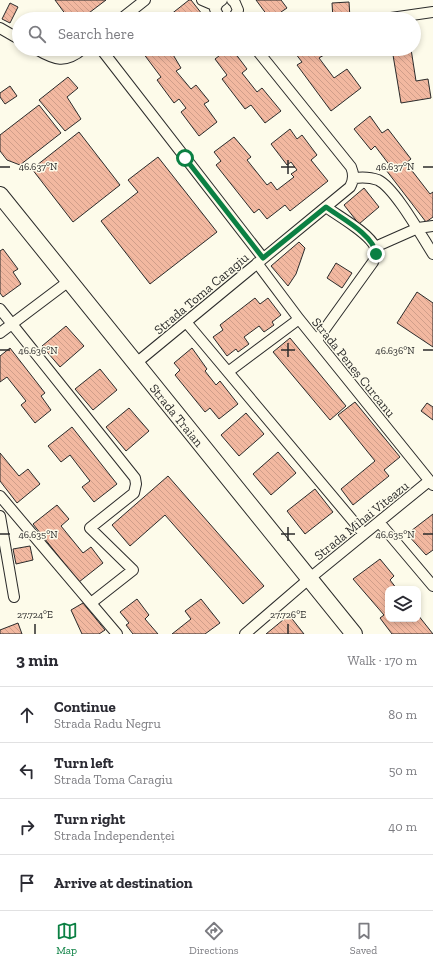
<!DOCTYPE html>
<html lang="en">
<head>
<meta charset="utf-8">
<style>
	:root { --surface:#fff; --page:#f7f7f7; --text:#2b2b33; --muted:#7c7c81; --line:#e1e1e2; --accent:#0b8043 }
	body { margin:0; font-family:"Zilla Slab",serif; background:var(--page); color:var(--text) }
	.controls { position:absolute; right:12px; bottom:12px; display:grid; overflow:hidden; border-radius:8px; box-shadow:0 2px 6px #0003 }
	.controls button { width:36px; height:36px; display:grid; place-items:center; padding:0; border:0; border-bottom:1px solid var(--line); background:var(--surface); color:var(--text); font:20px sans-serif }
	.stop { position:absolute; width:12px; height:12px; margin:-9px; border:3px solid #0b8043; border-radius:50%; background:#fff }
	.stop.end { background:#0b8043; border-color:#fff; box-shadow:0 1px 4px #0008 }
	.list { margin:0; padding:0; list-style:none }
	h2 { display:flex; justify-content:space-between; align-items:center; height:52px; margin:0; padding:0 16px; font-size:17px }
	h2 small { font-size:13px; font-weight:400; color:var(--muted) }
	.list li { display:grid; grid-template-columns:26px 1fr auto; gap:12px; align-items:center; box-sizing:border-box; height:56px; padding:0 16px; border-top:1px solid var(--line) }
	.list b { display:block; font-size:15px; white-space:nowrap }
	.list p { margin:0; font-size:13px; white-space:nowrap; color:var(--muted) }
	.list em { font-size:13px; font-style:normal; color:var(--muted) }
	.icon { flex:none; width:22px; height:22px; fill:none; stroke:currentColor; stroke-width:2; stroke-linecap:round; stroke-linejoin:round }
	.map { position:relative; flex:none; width:433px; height:634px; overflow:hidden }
	.search { position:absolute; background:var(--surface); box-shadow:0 2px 6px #0003; left:12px; right:12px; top:12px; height:44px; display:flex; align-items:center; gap:10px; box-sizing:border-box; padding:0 14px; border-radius:22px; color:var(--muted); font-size:15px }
	.sheet { height:276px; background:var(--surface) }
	nav { display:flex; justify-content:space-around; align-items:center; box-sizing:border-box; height:56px; border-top:1px solid var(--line); background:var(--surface); font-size:11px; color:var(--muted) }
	nav a { display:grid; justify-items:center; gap:2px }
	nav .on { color:var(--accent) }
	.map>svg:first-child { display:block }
	.building { fill:url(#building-back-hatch); stroke:#2b2b2b }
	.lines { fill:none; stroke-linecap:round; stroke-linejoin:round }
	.street-casing { stroke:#2b2b2b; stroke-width:12 }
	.primary-casing { stroke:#2b2b2b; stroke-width:18 }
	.street { stroke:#fdfbea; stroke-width:10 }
	.primary { stroke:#fdfbea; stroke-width:16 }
	.route { stroke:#0b8043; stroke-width:5 }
	.ticks { fill:none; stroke:#2b2b2b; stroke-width:1.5 }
	.labels { text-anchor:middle; stroke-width:3; stroke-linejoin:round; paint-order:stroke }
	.street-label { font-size:13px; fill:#2b2b2b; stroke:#fdfbea }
	.ticks-label { font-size:10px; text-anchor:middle; fill:#2b2b2b; stroke:#fdfbea; stroke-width:3; stroke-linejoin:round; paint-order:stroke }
</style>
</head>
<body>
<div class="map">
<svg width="433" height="634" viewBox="0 0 433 634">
	<defs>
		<pattern id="building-back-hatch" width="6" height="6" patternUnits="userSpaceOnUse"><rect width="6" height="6" fill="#f2b8a0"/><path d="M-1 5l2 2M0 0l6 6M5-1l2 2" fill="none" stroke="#d09e8a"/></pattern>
	</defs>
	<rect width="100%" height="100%" fill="#fdfbea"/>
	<path class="building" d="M 55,0 L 106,0 L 81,19 L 69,19 Z
		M 189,0 L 191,0 L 206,19 L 165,19 Z
		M 256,0 L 281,0 L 287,8 L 281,12 L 287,19 L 270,19 Z
		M 349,2 L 350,18 L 333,19 L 332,3 Z
		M 10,3 L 18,7 L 10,23 L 2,19 Z
		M 140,49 L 173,49 L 174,51 L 172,53 L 181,68 L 176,71 L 191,89 L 196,85 L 209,101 L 204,104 L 217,122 L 199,136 L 181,112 L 186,108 L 179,99 L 174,103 L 157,80 L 161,77 Z
		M 228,49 L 232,49 L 247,69 L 242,73 L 257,92 L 262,88 L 281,111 L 265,123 L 251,105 L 245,109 L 222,79 L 227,75 L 215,59 Z
		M 292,49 L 319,49 L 324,55 L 319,58 L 334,78 L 347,69 L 361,88 L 331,111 L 297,65 L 302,62 Z
		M 392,49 L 411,49 L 416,81 L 428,79 L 431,98 L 401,103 Z
		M 68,77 L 78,88 L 67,97 L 81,119 L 65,131 L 39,100 Z
		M 10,86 L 17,96 L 5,104 L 0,97 L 0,93 Z
		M 39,105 L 61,133 L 20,165 L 7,160 L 0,151 L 0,135 Z
		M 370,116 L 382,133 L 388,129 L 411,159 L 406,163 L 430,194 L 433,192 L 433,217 L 426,222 L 386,170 L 391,167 L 375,146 L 371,150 L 354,129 Z
		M 290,129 L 297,139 L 302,135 L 317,155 L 311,160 L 328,181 L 290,211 L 285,205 L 267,219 L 259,209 L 254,213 L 216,165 L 221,161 L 214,152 L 234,137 L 251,157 L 247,160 L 267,185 L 271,182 L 277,190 L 294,177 L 291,174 L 297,170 L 291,162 L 287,165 L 271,144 Z
		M 79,132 L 120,185 L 73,222 L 32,169 Z
		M 158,157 L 217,232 L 150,284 L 101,221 L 138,192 L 128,180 Z
		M 364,188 L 379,207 L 359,224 L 344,205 Z
		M 299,242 L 305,248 L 296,274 L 288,286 L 271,266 Z
		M 3,249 L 18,269 L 13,272 L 21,284 L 3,297 L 0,293 L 0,251 Z
		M 336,263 L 352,273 L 342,288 L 327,278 Z
		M 417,292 L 433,303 L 433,347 L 397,323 Z
		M 255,298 L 260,304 L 268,298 L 281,315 L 272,322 L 274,325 L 264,332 L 259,326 L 244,337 L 249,344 L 238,352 L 236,349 L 227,356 L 213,337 L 223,330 L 220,325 Z
		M 66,326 L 84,346 L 60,367 L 42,346 Z
		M 290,338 L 346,406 L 330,420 L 273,352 Z
		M 10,348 L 45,393 L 41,396 L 51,410 L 35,423 L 21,405 L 26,401 L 7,377 L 0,382 L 0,356 Z
		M 192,348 L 207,369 L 205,371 L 216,385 L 220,381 L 238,404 L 219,419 L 210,408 L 205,412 L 175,375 L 180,370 L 174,363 Z
		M 100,369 L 117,390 L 93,410 L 75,389 Z
		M 355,402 L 400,457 L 384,470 L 389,476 L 353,505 L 341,489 L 375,461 L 338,415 Z
		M 427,403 L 433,407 L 433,420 L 421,411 Z
		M 129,408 L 149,431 L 126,451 L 106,427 Z
		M 246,413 L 264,434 L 239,456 L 221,435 Z
		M 72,427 L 117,484 L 94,502 L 82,487 L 90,481 L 70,455 L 61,462 L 48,446 Z
		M 278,452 L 296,473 L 271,495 L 253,474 Z
		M 0,453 L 19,476 L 28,469 L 40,484 L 17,503 L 0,481 Z
		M 168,476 L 264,586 L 243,604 L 165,515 L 130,546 L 112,525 Z
		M 315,489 L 333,512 L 305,534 L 287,511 Z
		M 57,505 L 69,519 L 61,526 L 83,553 L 91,547 L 103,563 L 79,582 L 33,524 Z
		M 433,514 L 433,550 L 426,555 L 407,534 Z
		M 30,546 L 33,560 L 16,564 L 13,549 Z
		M 380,559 L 394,576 L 390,580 L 397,589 L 388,589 L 388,619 L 418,619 L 418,615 L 433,634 L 392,634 L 380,618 L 384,615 L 353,579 Z
		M 137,599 L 149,615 L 145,619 L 158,634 L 133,634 L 126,625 L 129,623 L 120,612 Z
		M 201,599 L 220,623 L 205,634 L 172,634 L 191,619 L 185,611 Z
		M 83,603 L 105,630 L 99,634 L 82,634 L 71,610 Z
		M 289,615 L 304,634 L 266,634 Z
		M 18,623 L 22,634 L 0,634 L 0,630 Z"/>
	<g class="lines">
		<g class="street-casing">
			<path id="street" d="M 202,0 L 216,6
				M 232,0 L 235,3 L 238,10 L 233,19
				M 121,19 L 145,0
				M 220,19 L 215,9 L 218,3 L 222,0
				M 384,19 L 433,12
				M 0,28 L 19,39
				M 36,49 C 55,60 65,64 83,49
				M 101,49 L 263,258
				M 354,178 C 362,177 370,177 378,180 C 395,188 422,237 433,254
				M 375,247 L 418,228 L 433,226
				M 257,263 L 299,319 L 433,485
				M 0,309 L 135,478 L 136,484 L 134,493 L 90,528 L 133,570 L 91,603
				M 186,322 L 364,534
				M 0,333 L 69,281
				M 317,340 L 373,262 C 375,257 377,252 375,247 C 369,233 338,216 326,207
				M 135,364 L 350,187 C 354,180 354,174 351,167 L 256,49
				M 228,372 L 299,319
				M 0,496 L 117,634
				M 0,516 L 14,597
				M 379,522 L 433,586
				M 245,634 L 310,578 L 429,481"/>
		</g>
		<g class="primary-casing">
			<path id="primary" d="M 0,195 L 354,634"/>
		</g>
		<use href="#street" class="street"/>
		<use href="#primary" class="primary"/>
	</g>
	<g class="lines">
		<path class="route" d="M 185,158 L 263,258 L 326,207 C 341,218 374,235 376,254"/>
	</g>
	<path class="ticks" d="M 288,160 L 288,174M 0,167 L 10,167M 281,167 L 295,167M 423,167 L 433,167M 288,343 L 288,357M 0,350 L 10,350M 281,350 L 295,350M 423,350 L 433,350M 288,527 L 288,541M 0,534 L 10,534M 281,534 L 295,534M 423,534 L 433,534M 35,624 L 35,634M 288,624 L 288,634"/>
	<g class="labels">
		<g class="street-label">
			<text transform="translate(201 293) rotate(-40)" y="5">Strada Toma Caragiu</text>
			<text transform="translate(354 367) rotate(51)" y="5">Strada Peneș Curcanu</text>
			<text transform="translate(177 415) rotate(51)" y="5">Strada Traian</text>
			<text transform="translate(361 520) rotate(-39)" y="5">Strada Mihai Viteazu</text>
		</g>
	</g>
	<g class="ticks-label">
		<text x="38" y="170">46.637°N</text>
		<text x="395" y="170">46.637°N</text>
		<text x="38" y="354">46.636°N</text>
		<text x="395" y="354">46.636°N</text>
		<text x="38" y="538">46.635°N</text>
		<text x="395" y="538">46.635°N</text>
		<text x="35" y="618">27.724°E</text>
		<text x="288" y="618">27.726°E</text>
	</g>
</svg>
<div class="controls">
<button><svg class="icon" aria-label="layers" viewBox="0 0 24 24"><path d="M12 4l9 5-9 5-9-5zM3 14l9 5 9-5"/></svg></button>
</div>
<div class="stop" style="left:185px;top:158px"></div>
<div class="stop end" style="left:376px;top:254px"></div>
<div class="search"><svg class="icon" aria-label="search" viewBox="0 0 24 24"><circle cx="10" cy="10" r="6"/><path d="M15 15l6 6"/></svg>Search here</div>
</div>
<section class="sheet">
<h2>3 min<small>Walk · 170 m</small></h2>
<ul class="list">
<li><svg class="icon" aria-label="ahead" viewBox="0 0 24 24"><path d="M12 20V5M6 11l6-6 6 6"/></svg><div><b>Continue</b><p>Strada Radu Negru</p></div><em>80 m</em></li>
<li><svg class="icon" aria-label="left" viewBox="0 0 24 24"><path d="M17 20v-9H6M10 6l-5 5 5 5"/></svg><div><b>Turn left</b><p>Strada Toma Caragiu</p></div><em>50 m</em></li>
<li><svg class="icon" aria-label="right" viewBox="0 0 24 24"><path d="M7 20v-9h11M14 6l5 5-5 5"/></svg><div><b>Turn right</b><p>Strada Independenței</p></div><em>40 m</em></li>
<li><svg class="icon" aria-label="arrive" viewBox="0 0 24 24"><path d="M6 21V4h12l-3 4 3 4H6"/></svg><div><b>Arrive at destination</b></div></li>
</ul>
</section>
<nav>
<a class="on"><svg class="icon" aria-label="map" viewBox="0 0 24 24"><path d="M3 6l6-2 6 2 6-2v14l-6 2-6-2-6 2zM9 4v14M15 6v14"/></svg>Map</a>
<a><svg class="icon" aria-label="directions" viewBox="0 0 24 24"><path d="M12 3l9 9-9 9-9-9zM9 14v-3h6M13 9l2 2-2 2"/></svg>Directions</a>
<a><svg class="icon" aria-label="saved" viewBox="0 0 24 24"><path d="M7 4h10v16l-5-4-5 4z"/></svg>Saved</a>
</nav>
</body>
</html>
